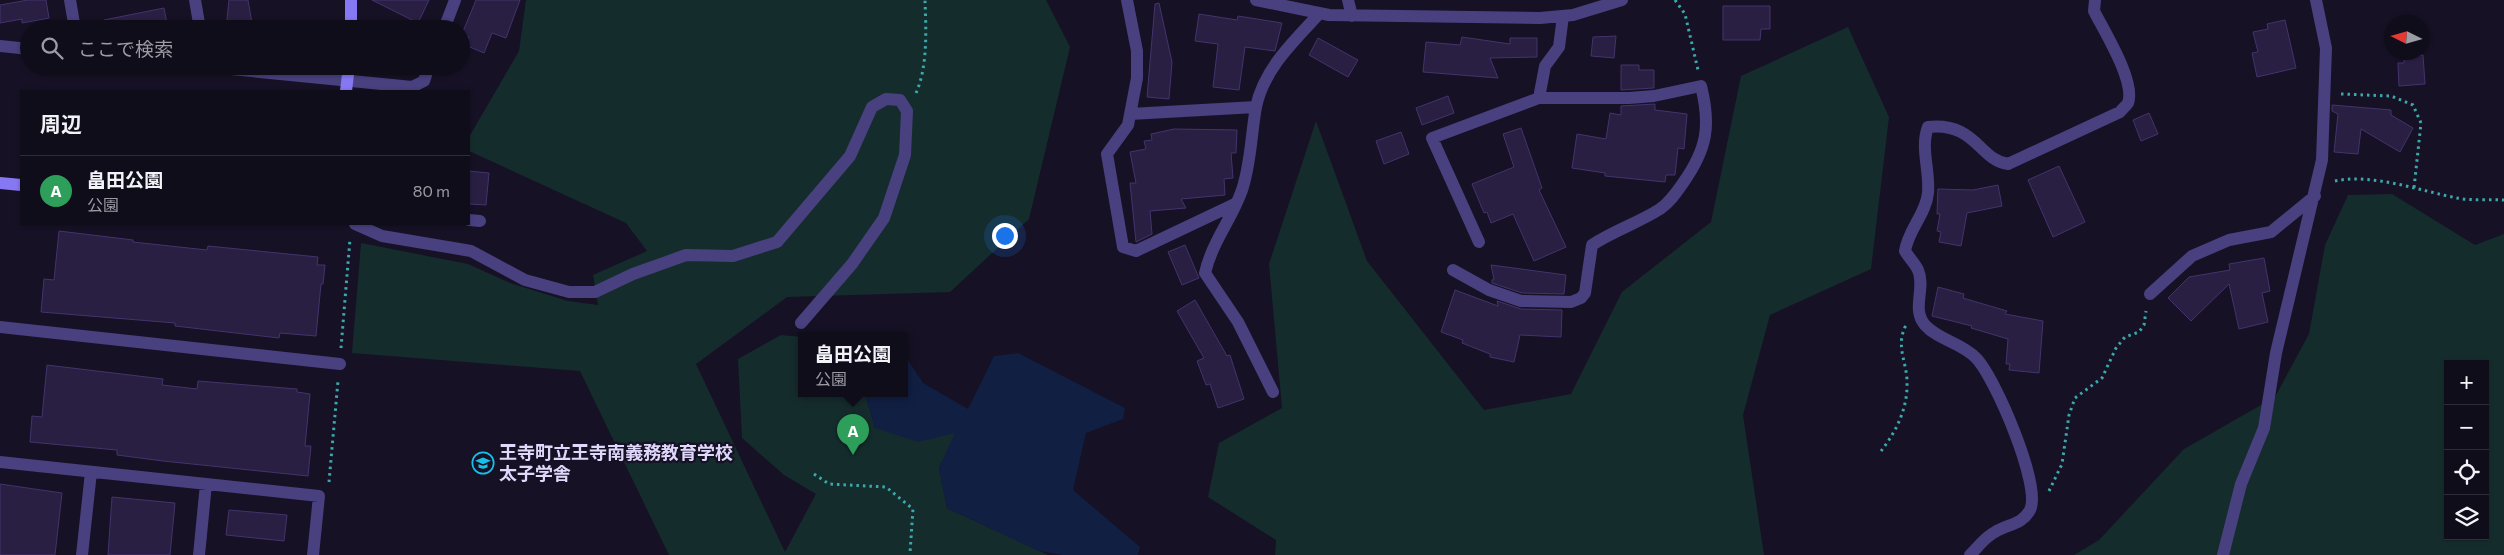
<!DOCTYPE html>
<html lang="ja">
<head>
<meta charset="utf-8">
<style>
	:root { --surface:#100d1b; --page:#1e1b28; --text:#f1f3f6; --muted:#9c9ca3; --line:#302d3a; --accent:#15c1ea }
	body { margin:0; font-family:Commissioner,"Noto Sans JP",sans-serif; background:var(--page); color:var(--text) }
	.controls { position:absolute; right:15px; bottom:15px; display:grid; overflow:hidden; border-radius:0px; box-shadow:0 1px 4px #0004 }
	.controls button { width:45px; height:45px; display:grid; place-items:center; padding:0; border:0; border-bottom:1px solid var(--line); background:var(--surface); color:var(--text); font:25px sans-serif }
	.compass { position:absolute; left:2384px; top:15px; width:45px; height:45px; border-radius:50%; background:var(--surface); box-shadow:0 1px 4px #0004; rotate:275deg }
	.you { position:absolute; left:1004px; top:235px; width:18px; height:18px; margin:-12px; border:4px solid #fff; border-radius:50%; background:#1a73e8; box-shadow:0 0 0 8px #1a73e833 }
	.badge { display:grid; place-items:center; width:32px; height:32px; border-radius:50%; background:var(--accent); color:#fff; font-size:16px; font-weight:700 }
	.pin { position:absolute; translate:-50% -41px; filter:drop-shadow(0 1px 2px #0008) }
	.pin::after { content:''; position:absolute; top:26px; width:18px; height:15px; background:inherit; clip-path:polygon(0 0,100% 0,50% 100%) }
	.popup { position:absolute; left:798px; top:332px; width:110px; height:65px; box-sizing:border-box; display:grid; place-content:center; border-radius:0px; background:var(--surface); filter:drop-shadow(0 1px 4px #0005); font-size:16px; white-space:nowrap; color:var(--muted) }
	.popup b { font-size:19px; color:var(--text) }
	.popup::after { content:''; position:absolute; left:50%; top:100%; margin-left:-10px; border:10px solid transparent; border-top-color:var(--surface) }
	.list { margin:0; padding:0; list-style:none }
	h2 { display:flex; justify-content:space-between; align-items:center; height:65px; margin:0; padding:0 20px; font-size:21px }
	h2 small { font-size:16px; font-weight:400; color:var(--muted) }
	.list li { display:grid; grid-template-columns:32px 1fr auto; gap:15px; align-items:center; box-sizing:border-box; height:70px; padding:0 20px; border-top:1px solid var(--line) }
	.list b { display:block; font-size:19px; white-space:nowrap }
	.list p { margin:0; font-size:16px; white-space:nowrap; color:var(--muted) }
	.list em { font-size:16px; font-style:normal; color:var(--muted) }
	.icon { flex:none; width:28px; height:28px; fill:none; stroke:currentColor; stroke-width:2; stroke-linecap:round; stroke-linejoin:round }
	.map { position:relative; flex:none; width:2504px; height:555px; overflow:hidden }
	.search { position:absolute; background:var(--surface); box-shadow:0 1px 4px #0004; left:20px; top:20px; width:450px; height:55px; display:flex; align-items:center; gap:12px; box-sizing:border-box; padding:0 18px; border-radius:28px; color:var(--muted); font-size:19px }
	.panel { position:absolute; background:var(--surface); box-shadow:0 1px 4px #0004; left:20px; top:90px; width:450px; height:135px; border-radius:0px }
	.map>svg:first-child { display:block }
	.green { fill:#152c2d; fill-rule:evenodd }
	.water { fill:#111f43 }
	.building { fill:#291f43; stroke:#44336d }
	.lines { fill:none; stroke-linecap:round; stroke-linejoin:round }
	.path { stroke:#3ba9ac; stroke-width:3; stroke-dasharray:2.5 4; stroke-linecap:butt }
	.street { stroke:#48407f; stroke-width:12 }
	.secondary { stroke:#8677f3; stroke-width:12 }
	.labels { text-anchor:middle; stroke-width:4.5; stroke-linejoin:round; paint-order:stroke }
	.poi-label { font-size:18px; font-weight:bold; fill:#dfd8fb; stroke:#161124; text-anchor:start }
</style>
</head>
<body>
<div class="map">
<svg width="2504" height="555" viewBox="0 0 2504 555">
	<rect width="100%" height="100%" fill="#161124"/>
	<path class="green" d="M 526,0 L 1046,0 L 1070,47 L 1029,219 L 950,292 L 787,297 L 696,364 L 785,552 L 816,494 L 784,475 L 742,438 L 738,359 L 781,335 L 802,337 L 802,394 L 865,394 L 875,428 L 956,433 L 939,468 L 947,508 L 1048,555 L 669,555 L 580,371 L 352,353 L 361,243 L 468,264 L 510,283 L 568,301 L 598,305 L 593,275 L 647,251 L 626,223 L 469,151 L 469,137 L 519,51 Z
		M 1848,27 L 1889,117 L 1871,269 L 1770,315 L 1743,415 L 1764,555 L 1275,555 L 1276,540 L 1208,497 L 1219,443 L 1282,408 L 1269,264 L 1316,121 L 1367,261 L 1484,410 L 1571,394 L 1622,292 L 1711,222 L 1741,76 Z
		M 2392,194 L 2475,245 L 2504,234 L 2504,555 L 2074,555 L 2099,540 L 2184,449 L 2275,397 L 2309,334 L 2325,245 L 2348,195 ZM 2448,364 L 2485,364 L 2485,536 L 2448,536 Z"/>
	<path class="water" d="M 1018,353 L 1125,408 L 1123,419 L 1086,433 L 1073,490 L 1140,547 L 1138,555 L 1063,555 L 1039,551 L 947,508 L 939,468 L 955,433 L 918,442 L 875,428 L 865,394 L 904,394 L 904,354 L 923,383 L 968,409 L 994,356 Z"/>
	<path class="building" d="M 28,0 L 46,0 L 49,18 L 22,23 L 22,19 L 0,23 L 0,5 Z
		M 229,0 L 248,0 L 253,29 L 226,29 Z
		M 372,0 L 429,0 L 418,23 Z
		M 476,0 L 520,0 L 506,38 L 492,33 L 484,53 L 465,45 L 469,37 L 462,34 Z
		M 1159,3 L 1172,62 L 1169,99 L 1147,97 L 1155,4 Z
		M 1723,6 L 1770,6 L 1770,29 L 1761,29 L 1760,40 L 1723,40 Z
		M 164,8 L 168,29 L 105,29 L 104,20 Z
		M 1199,14 L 1237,20 L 1238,16 L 1282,23 L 1275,51 L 1245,47 L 1239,90 L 1213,87 L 1218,44 L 1195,41 Z
		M 2285,20 L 2296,68 L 2257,77 L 2252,53 L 2258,52 L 2253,32 L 2268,29 L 2267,24 Z
		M 1616,36 L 1614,58 L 1591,56 L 1593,37 Z
		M 1462,37 L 1510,44 L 1510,38 L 1537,38 L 1537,57 L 1490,58 L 1498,78 L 1423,72 L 1426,42 L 1460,45 Z
		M 1318,38 L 1358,60 L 1348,77 L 1309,55 Z
		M 2423,55 L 2425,84 L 2399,86 L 2398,63 L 2404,63 L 2404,56 Z
		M 1621,65 L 1639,65 L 1639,70 L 1654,70 L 1654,88 L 1621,90 Z
		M 1448,96 L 1454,113 L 1422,125 L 1416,108 Z
		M 1655,104 L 1655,110 L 1687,114 L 1684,149 L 1678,148 L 1675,175 L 1666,175 L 1665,182 L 1605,176 L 1605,173 L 1572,168 L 1577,134 L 1606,139 L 1610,113 L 1621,115 L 1621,106 Z
		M 2332,105 L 2391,110 L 2391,115 L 2413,128 L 2400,152 L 2361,129 L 2358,154 L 2334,152 L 2338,114 L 2332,111 Z
		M 2149,113 L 2158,134 L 2141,141 L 2133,120 Z
		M 1521,128 L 1542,188 L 1539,190 L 1566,247 L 1534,261 L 1513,214 L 1491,223 L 1487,212 L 1484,213 L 1472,184 L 1514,167 L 1503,134 Z
		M 1174,129 L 1237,130 L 1236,153 L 1231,153 L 1233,178 L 1224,179 L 1225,195 L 1181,199 L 1186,208 L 1150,211 L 1152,234 L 1136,242 L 1130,183 L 1136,183 L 1130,152 L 1146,149 L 1144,141 L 1152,140 L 1151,134 Z
		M 1401,132 L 1409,154 L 1384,164 L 1376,141 Z
		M 2059,166 L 2085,222 L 2053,237 L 2028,180 Z
		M 469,171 L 489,173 L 486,205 L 469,204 Z
		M 1998,185 L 2002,206 L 1967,213 L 1961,246 L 1939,242 L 1941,232 L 1937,231 L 1940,214 L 1937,214 L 1938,189 L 1973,190 Z
		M 59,231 L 133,240 L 133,242 L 207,250 L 208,246 L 318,257 L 317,265 L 325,265 L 323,284 L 321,284 L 316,336 L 280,333 L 279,338 L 175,326 L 175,323 L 41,312 L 44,279 L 54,280 Z
		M 1185,245 L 1199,278 L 1182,285 L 1168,252 Z
		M 2264,258 L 2270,291 L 2262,293 L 2268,322 L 2239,329 L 2229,284 L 2191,321 L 2168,298 L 2189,277 L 2230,270 L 2229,264 Z
		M 1491,265 L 1566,275 L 1564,294 L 1522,293 L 1492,283 L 1492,280 L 1494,279 Z
		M 1938,287 L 1964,294 L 1963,298 L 2007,311 L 2005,314 L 2043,321 L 2039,373 L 2009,370 L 2010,364 L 2006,364 L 2008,339 L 1971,328 L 1972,326 L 1932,316 Z
		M 1455,290 L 1498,306 L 1497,301 L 1521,309 L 1562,310 L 1561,337 L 1520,335 L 1514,362 L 1490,357 L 1490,354 L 1462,343 L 1463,340 L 1441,332 Z
		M 1195,300 L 1227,356 L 1230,355 L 1244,399 L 1218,408 L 1210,384 L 1206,385 L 1197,361 L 1204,358 L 1177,311 Z
		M 47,365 L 163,379 L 162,385 L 197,389 L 198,381 L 297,389 L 297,392 L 310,394 L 305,446 L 311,446 L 308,476 L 163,461 L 117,455 L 117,450 L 30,442 L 32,416 L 42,417 Z
		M 0,484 L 62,493 L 55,555 L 0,555 Z
		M 112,497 L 175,503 L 170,555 L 108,555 Z
		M 229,510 L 287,515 L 284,541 L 226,535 Z"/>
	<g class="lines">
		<path class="path" d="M 1675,0 L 1685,14 L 1698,70
			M 916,93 C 928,66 926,30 925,0
			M 2341,94 L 2391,96 L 2413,105 L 2421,123 L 2414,188
			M 2335,181 C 2372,173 2421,191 2457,198 C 2472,201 2489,199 2504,200
			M 341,348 L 350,239
			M 1881,451 C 1896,432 1908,408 1907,382 C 1907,362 1895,346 1906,325
			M 814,474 L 829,484 L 886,487 L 913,509 L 910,553
			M 329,482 L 338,381
			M 2049,491 L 2062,464 L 2069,415 L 2075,398 L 2102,378 L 2116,348 L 2125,337 L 2139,332 L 2144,325 L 2146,311"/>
		<path class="street" d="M 70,0 L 75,29
			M 195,0 L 200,29
			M 1127,0 L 1137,51 L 1137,78 L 1128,125 L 1107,154 L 1123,247 L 1136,251 L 1235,204
			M 1256,0 L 1329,15 L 1540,18 L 1573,15 L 1622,0
			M 1348,0 L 1352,16
			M 444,29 L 455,0
			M 0,46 L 29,49
			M 200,66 L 412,87 L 424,81 L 429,66
			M 1539,98 L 1545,66 L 1559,47 L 1563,16
			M 1130,114 L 1256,107
			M 469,220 L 480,221
			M 355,224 L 382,236 L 471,251 L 525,280 L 569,292 L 595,292 L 633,274 L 686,255 L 733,256 L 777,242 L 850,156 L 872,107 L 886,99 L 900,100 L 907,111 L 905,155 L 884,218 L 852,264 L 801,323
			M 1453,270 L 1489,290 L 1521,301 L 1571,302 L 1581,298 L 1585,293 L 1592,245 C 1613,231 1638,223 1660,209 C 1670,202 1676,193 1683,183 C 1707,149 1711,126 1701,86 L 1654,96 L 1629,98 L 1539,98 L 1432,138 L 1479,242
			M 2150,294 L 2192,256 L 2229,240 L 2271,232 L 2315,196
			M 0,327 L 340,364
			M 1273,392 L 1238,322 L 1205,273 C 1212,242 1232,219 1242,190 C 1251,163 1251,135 1256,107 C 1264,69 1293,42 1319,14
			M 0,462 L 319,496 L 313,555
			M 82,555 L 91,472
			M 199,555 L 206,484
			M 1970,555 C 1978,547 1985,537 1995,532 C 2008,524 2022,525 2030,510 C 2042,487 1995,377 1976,358 C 1962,343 1938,340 1925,325 C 1911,309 1926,288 1918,270 C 1915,263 1909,258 1905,251 C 1908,230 1926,214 1928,193 C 1930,170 1920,148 1928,127 C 1976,122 1979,160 2008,164 L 2120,112 C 2122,109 2126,106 2128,103 C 2136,82 2104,31 2094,11 L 2095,0
			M 2223,555 L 2241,484 L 2264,428 L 2276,353 L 2322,160 L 2326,48 L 2316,0"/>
		<path class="secondary" d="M 351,0 L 351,29
			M 346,91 L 349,66
			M 0,183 L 21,185"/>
	</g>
	<defs>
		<g id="school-ring" transform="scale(1.125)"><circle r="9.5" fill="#161124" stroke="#15c1ea" stroke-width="1.5"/><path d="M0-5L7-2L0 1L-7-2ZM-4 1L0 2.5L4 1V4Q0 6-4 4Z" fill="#15c1ea"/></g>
	</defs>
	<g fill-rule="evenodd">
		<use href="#school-ring" x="483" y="463"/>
	</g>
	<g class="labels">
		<g class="poi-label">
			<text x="499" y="459">王寺町立王寺南義務教育学校<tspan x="499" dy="21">太子学舎</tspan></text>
		</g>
	</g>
</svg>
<div class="controls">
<button>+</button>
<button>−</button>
<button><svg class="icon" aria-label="locate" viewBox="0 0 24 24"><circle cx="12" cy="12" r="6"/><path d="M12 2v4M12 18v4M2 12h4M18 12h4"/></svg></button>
<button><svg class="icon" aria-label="layers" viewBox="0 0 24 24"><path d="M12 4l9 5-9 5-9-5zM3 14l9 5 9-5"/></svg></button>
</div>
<svg class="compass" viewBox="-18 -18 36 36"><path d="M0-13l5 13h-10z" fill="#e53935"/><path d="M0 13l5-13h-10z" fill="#9c9ca3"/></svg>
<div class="you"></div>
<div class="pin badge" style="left:853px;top:455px;background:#2e9e5b">A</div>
<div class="popup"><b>畠田公園</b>公園</div>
<div class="search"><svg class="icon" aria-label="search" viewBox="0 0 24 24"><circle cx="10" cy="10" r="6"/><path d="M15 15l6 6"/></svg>ここで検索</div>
<section class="panel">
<h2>周辺<small></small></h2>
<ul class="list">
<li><span class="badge" style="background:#2e9e5b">A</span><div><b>畠田公園</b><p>公園</p></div><em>80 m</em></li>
</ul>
</section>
</div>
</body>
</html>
